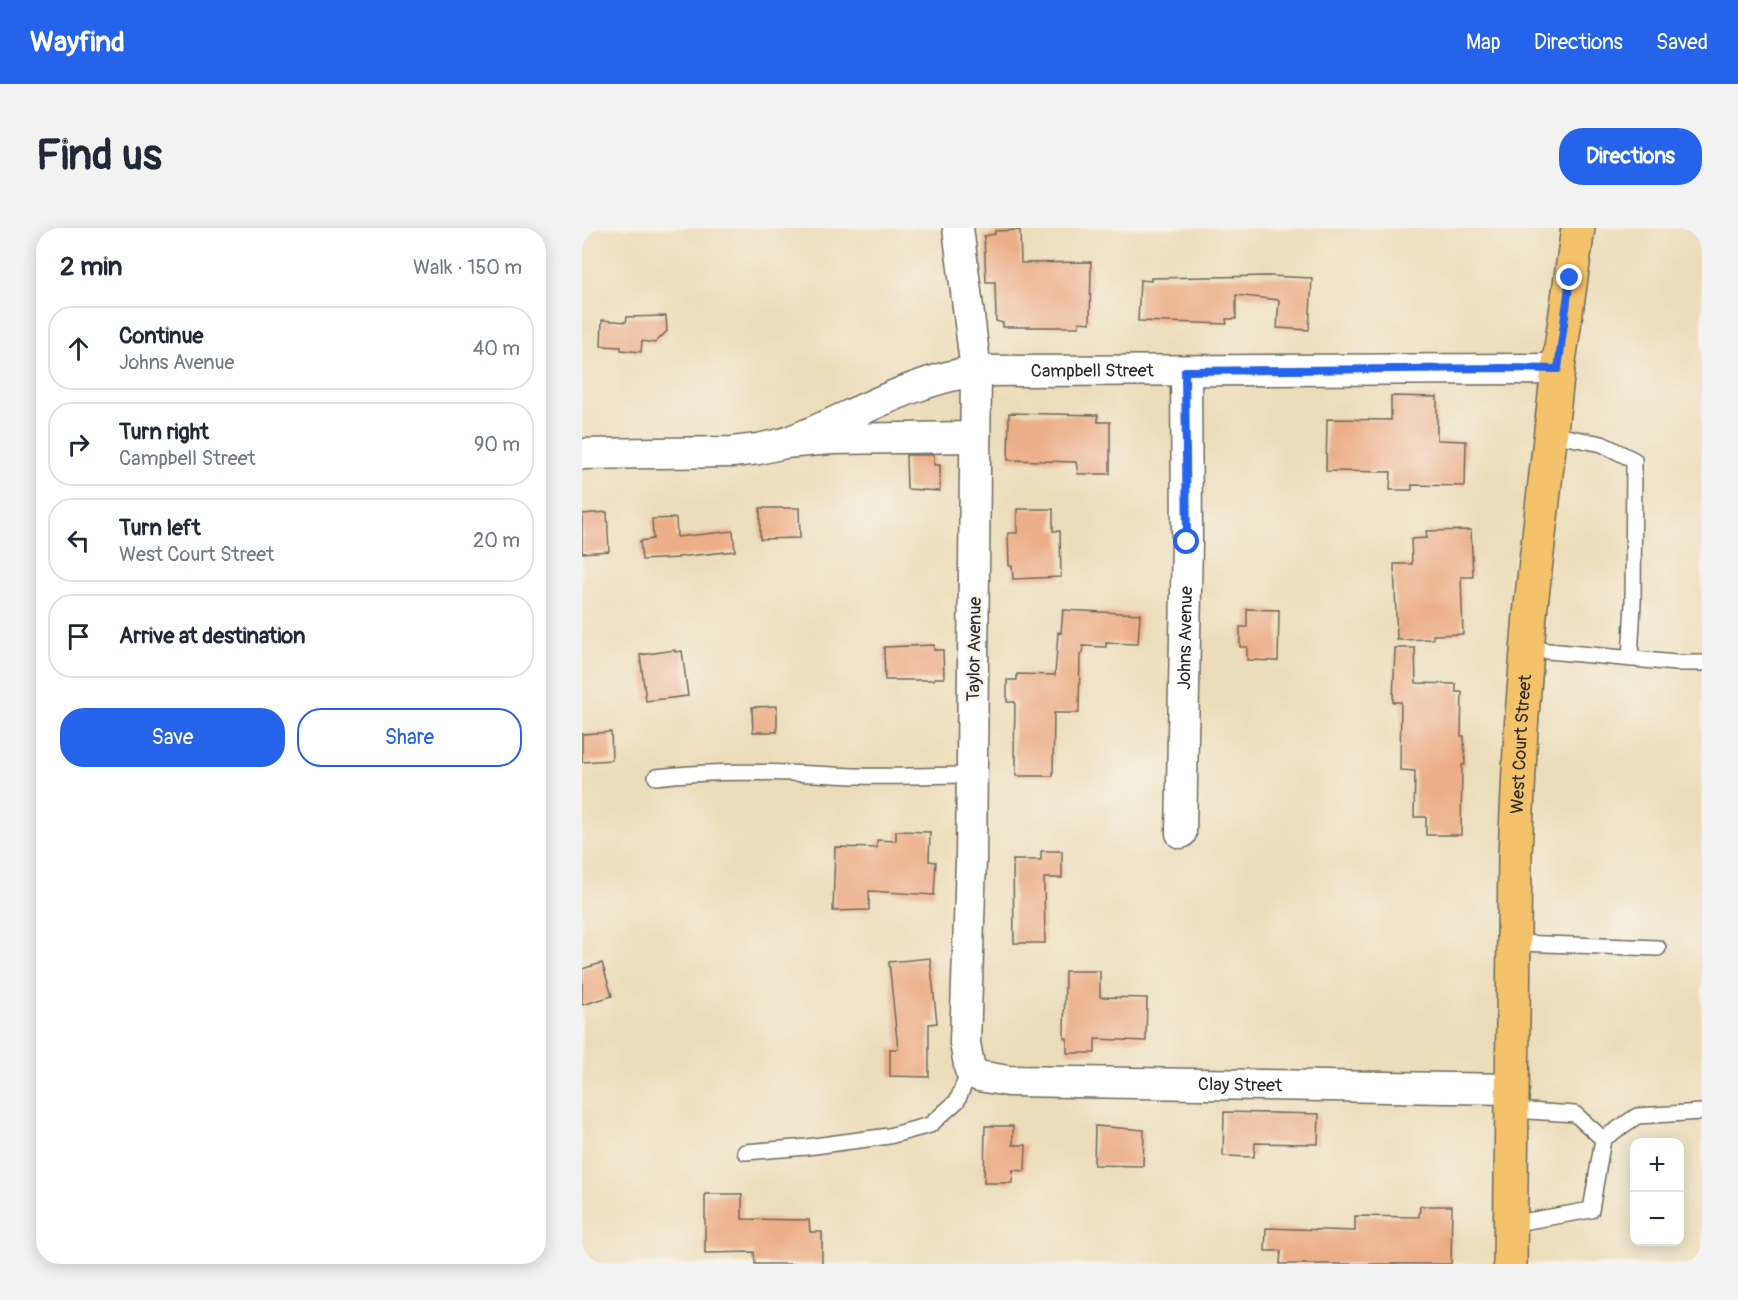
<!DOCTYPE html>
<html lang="en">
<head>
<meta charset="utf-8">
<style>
	:root { --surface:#fff; --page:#f2f2f3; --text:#1f2937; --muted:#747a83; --line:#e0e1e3; --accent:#2563eb }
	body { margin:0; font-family:Pangolin,sans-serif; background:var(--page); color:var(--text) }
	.controls { position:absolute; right:18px; bottom:18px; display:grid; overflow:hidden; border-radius:12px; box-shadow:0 3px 15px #0003 }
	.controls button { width:54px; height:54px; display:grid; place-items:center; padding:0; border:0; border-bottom:2px solid var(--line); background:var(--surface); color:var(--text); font:30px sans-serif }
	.stop { position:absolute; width:18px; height:18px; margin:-14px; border:4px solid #2563eb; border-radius:50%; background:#fff }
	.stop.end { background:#2563eb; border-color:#fff; box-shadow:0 2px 6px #0008 }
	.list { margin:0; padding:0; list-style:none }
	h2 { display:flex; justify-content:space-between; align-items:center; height:78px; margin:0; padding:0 24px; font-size:26px }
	h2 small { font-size:20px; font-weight:400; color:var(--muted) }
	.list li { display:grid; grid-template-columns:39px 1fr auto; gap:18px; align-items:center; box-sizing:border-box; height:84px; margin:0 12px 12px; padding:0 12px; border:2px solid var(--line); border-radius:24px }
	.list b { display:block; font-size:22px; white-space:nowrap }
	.list p { margin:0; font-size:20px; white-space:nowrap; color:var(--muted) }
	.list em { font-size:20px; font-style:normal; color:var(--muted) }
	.actions { display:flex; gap:12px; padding:18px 24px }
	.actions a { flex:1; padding:14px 0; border:2px solid var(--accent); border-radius:24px; text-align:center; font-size:21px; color:var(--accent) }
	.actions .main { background:var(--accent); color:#fff }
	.icon { flex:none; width:33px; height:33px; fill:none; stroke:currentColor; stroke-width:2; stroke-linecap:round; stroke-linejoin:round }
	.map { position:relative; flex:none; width:1120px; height:1036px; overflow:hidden; border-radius:24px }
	header { display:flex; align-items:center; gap:36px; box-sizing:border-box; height:84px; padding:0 30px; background:var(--accent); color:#fff }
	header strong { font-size:28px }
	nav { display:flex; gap:33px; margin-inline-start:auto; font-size:21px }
	.intro { display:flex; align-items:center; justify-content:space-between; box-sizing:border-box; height:144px; padding:0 36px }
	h1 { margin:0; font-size:42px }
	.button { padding:15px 27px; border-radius:24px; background:var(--accent); color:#fff; font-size:21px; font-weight:700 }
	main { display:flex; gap:36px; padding:0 36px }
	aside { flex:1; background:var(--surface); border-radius:24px; box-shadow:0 3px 15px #0003 }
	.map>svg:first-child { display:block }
	.building { fill:#ecae88 }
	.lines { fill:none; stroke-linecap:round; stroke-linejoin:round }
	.lane-casing { stroke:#6f695d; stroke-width:18 }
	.street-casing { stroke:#6f695d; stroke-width:33 }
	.primary-casing { stroke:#6f695d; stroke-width:36 }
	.lane { stroke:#fff; stroke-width:15 }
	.street { stroke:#fff; stroke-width:30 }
	.primary { stroke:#f3c26a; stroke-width:33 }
	.route { stroke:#2563eb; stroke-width:8 }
	.labels { text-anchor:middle; stroke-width:5; stroke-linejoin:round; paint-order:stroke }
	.street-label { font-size:18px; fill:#2b2b2b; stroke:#f7f3e8 }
</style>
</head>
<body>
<header>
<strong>Wayfind</strong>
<nav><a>Map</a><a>Directions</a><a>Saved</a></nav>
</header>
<div class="intro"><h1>Find us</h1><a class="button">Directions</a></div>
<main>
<aside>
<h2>2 min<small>Walk · 150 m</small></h2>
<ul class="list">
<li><svg class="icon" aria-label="ahead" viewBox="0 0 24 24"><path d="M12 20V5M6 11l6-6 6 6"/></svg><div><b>Continue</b><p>Johns Avenue</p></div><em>40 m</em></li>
<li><svg class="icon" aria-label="right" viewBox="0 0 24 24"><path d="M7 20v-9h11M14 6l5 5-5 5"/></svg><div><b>Turn right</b><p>Campbell Street</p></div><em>90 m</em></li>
<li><svg class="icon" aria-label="left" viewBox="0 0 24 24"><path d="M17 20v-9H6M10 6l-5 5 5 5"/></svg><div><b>Turn left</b><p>West Court Street</p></div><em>20 m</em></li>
<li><svg class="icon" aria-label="arrive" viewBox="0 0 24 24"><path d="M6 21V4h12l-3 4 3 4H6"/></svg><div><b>Arrive at destination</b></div></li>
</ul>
<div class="actions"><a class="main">Save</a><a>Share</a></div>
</aside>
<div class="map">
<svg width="1120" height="1036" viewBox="0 0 1120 1036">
	<rect width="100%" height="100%" fill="#f7f3e8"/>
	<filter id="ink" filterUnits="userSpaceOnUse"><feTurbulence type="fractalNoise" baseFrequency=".0167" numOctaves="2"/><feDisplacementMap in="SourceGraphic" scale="12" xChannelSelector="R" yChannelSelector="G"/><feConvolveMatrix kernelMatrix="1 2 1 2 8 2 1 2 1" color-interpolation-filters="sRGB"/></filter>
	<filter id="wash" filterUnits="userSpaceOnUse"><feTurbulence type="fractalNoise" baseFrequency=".008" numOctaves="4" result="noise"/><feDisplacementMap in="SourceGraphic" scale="24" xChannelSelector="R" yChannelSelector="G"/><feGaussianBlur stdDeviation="1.35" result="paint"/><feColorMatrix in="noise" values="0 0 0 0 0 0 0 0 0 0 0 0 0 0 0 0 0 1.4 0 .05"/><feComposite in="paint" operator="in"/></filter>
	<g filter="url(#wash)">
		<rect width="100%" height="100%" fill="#ecddba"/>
		<g id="blocks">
			<path class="building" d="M 438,2 L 439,35 L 509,34 L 508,95 L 497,94 L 497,99 L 421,99 L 421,95 L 414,93 L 413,54 L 404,54 L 402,8 L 413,6 L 413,3 Z
				M 687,48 L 730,50 L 727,102 L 695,100 L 697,72 L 654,67 L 654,91 L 644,91 L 645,96 L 556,93 L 558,52 L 569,53 L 569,50 Z
				M 84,88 L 85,103 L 73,115 L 60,113 L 59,124 L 39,122 L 39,119 L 19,118 L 20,92 L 44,94 L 45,89 Z
				M 809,168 L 855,169 L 855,212 L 884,213 L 883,258 L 830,257 L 830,262 L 808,262 L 809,244 L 744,243 L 745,191 L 809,192 Z
				M 427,185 L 516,187 L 516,194 L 528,194 L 528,246 L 496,246 L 494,234 L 426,232 Z
				M 324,227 L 352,227 L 352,237 L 358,237 L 358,263 L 325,261 Z
				M 178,280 L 217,280 L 218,310 L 178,311 Z
				M 435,281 L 471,281 L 471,303 L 478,303 L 479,349 L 431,351 L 430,338 L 427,338 L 426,305 L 435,305 Z
				M 25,284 L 27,323 L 0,325 L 0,286 Z
				M 94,290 L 95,309 L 151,303 L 153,323 L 96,329 L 96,330 L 60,332 L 58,313 L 71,311 L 70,291 Z
				M 889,302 L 891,349 L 879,349 L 881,406 L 851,407 L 851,411 L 815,412 L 812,336 L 830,336 L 829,311 L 845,310 L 844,303 Z
				M 665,381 L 697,382 L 696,433 L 665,432 L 665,419 L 658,419 L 658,399 L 665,399 Z
				M 481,382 L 558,386 L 556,416 L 524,415 L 524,419 L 501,418 L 500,426 L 498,426 L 497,485 L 472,485 L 471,548 L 434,548 L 434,528 L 432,528 L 433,474 L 425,474 L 425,452 L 435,452 L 435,446 L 473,447 L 476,404 L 479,405 Z
				M 352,417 L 352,422 L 361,422 L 362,450 L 352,450 L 352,452 L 303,452 L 302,419 Z
				M 813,420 L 833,420 L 834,455 L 874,456 L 874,464 L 880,464 L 879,508 L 882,508 L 883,537 L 880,537 L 879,607 L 844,607 L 844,589 L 832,589 L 833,543 L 818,542 L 819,474 L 811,474 Z
				M 93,422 L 93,424 L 100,423 L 106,468 L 64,473 L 58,427 Z
				M 195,478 L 195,504 L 171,504 L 170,479 Z
				M 29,504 L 30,532 L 0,534 L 0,506 Z
				M 314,603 L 348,604 L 347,633 L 354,634 L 352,667 L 287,663 L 287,682 L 251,683 L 253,619 L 295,620 L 295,612 L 314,613 Z
				M 459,623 L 480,623 L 480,650 L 462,650 L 463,715 L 432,715 L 431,632 L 459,632 Z
				M 348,730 L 355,795 L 347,796 L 347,849 L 308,848 L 308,821 L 316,821 L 307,734 Z
				M 20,735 L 30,768 L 0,777 L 0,741 Z
				M 483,743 L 518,743 L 518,769 L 565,770 L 564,813 L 513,811 L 513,825 L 485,825 L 485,810 L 482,810 Z
				M 642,884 L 737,886 L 736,916 L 673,915 L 672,929 L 641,928 Z
				M 403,898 L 431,898 L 431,917 L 444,917 L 443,943 L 431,942 L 430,955 L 402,955 Z
				M 513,898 L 562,902 L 561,938 L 512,937 Z
				M 123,966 L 160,966 L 160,991 L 227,992 L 228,1004 L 240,1004 L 240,1036 L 173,1036 L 172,1024 L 123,1025 Z
				M 838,978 L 870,978 L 869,1036 L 698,1036 L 699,1023 L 683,1023 L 684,1000 L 773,1003 L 773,988 L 837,989 Z"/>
		</g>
	</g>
	<g filter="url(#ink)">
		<use href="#blocks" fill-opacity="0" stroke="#6f695d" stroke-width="1.5"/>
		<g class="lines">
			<g class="lane-casing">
				<path id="lane" d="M 969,206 L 1020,216 L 1052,232 L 1051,375 L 1048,431
					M 945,421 L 1094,435 L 1120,435
					M 74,549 C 143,541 206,545 275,548 C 313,549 352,547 390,547
					M 932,715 L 1076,720
					M 1021,911 L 1055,888 L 1120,884
					M 163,924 L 225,919 L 307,908 L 348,897 L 375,873 L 388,842
					M 929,996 L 1009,982 L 1021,911 L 993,886 L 930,882"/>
			</g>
			<g class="street-casing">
				<g id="street">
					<path id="s1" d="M 376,0 L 394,143 L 389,632 L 383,815 L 388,842 L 397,848 L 426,853 L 930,861"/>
					<path id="s2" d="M 203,215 C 267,191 326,153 394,143 L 976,141"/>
					<path d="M 0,226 L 150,224 L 176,221 L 203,215 L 249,211 L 393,209"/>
					<path id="s3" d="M 599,605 L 605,314 L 604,143"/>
				</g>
			</g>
			<g class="primary-casing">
				<g id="primary">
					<path id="s4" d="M 928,1036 L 933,625 L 939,501 L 948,386 L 976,141 L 996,0"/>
				</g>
			</g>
			<use href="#lane" class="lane"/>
			<use href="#street" class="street"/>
			<use href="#primary" class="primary"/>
		</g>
	</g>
	<g class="lines" filter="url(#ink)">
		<path class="route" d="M 605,314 L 603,143 L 924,140 L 976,141 L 988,50"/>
	</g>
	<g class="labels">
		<g class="street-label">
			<text dy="6" stroke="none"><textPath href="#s2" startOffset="321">Campbell Street</textPath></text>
			<text dy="6" stroke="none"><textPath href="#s3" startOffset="195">Johns Avenue</textPath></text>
			<text transform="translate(392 421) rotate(-89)" y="6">Taylor Avenue</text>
			<text dy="6" stroke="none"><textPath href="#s4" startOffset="520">West Court Street</textPath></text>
			<text dy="6" stroke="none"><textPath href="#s1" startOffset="1116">Clay Street</textPath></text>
		</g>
	</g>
</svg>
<div class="controls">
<button>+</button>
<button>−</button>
</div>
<div class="stop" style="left:605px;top:314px"></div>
<div class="stop end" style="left:988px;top:50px"></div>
</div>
</main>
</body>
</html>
